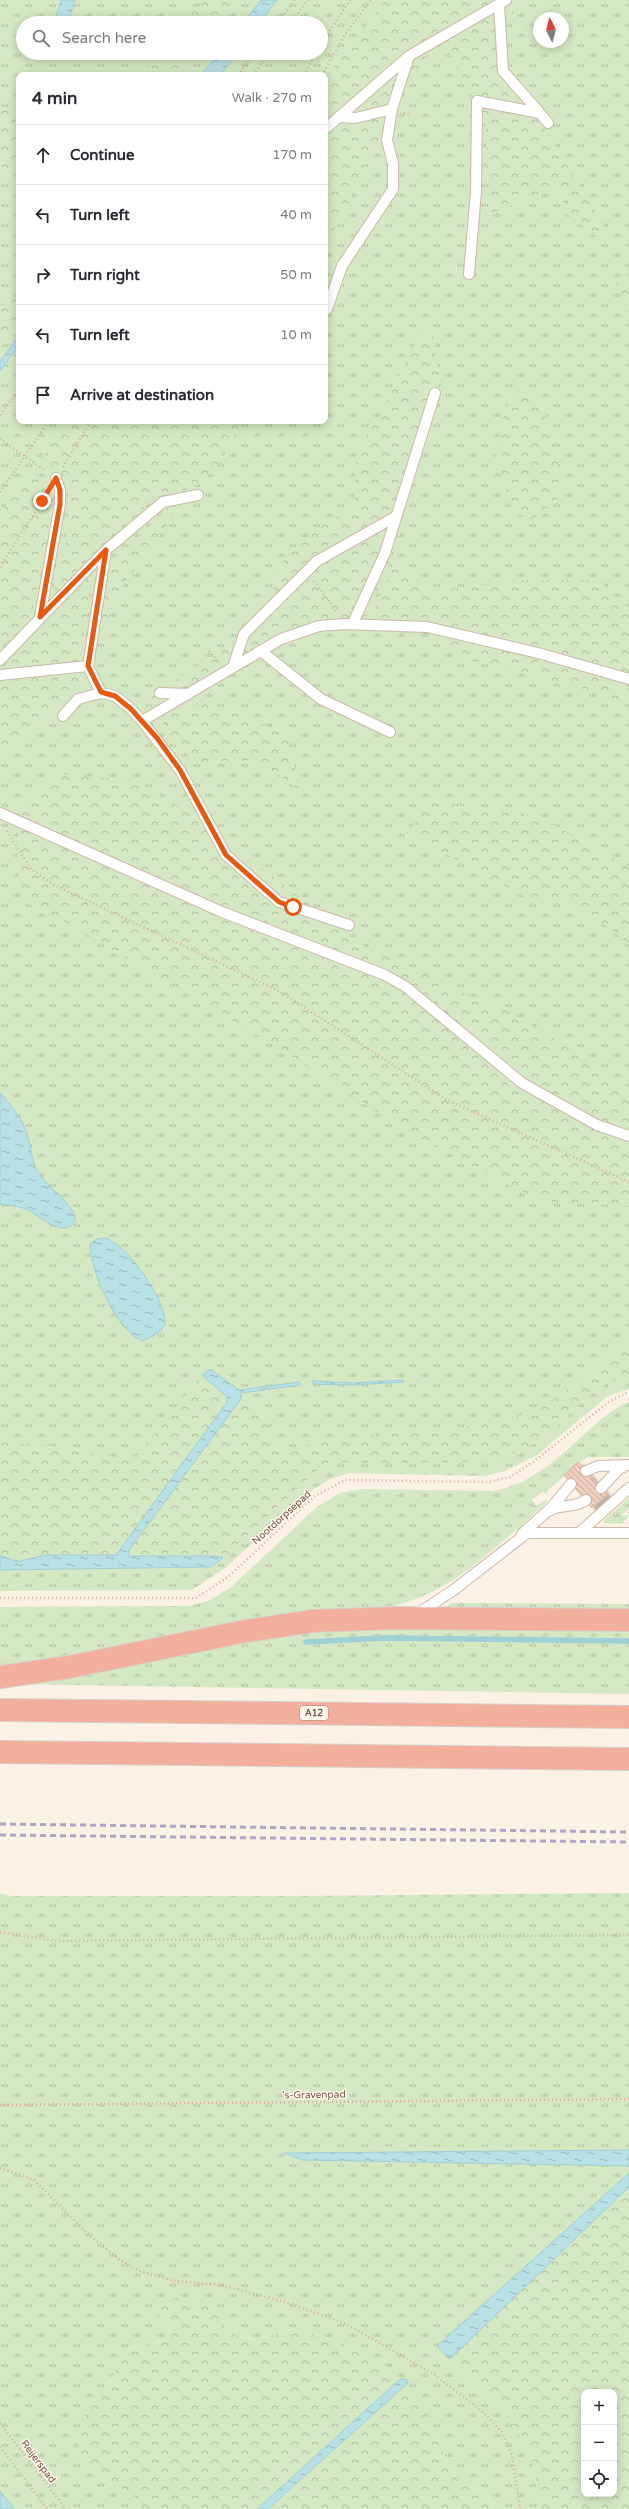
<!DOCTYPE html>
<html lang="en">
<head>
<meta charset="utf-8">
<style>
	:root { --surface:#fff; --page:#f7f7f7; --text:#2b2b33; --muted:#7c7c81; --line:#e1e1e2 }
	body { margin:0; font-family:"Varela Round",sans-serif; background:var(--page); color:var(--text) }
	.controls { position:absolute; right:12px; bottom:12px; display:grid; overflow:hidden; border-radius:8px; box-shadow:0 2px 10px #0003 }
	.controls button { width:36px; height:36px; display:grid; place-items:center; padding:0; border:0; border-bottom:1px solid var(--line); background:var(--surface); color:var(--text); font:20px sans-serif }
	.compass { position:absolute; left:533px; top:12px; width:36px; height:36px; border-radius:50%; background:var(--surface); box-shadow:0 2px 10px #0003; rotate:354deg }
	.stop { position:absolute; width:12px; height:12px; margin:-9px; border:3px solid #ea580c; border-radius:50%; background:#fff }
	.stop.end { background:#ea580c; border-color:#fff; box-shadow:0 1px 4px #0008 }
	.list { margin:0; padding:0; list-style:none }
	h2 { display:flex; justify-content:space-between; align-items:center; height:52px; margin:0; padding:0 16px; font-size:17px }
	h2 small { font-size:13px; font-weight:400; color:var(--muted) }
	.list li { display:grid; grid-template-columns:26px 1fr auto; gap:12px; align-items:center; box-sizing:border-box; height:60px; padding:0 16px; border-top:1px solid var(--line) }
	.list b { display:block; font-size:15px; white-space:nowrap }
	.list em { font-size:13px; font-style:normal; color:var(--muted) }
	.icon { flex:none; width:22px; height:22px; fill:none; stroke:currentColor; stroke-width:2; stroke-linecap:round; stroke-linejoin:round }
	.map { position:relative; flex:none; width:629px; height:2509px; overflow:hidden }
	.search { position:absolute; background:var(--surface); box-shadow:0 2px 10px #0003; left:16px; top:16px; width:312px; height:44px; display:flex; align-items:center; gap:10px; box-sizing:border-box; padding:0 14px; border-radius:22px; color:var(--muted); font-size:15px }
	.panel { position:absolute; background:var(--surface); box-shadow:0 2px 10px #0003; left:16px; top:72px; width:312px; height:352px; border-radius:8px }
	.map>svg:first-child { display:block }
	.grass { fill:url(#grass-tufts); fill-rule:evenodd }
	.forest { fill:url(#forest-crowns); fill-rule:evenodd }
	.water { fill:url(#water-ripples); stroke:#a0cfd5 }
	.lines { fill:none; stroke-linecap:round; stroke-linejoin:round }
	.stream { stroke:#a0cfd5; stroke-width:5.5 }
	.building { fill:url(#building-back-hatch); stroke:#e1b49e; filter:url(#shadow) }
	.lane-casing { stroke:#ccb8ab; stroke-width:12 }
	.highway-casing { stroke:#d8d0cd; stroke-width:24 }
	.path { stroke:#d4b1a0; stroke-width:2.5; stroke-dasharray:1 3; stroke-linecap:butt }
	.lane { stroke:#fff; stroke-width:10 }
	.highway { stroke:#f3af9d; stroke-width:22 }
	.rail { stroke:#b3a3c4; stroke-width:3; stroke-dasharray:6 4; stroke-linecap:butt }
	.route { stroke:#ea580c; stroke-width:5 }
	.labels { text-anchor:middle; stroke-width:3; stroke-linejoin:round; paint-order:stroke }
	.shield { fill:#fef5ea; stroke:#9c867b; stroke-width:1 }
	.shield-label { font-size:9px; font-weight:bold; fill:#72574b }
	.street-label { font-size:10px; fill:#72574b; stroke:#fef5ea }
</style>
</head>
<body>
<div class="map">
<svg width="629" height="2509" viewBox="0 0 629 2509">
	<defs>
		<pattern id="grass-tufts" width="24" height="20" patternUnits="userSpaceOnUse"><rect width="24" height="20" fill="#d4e8c3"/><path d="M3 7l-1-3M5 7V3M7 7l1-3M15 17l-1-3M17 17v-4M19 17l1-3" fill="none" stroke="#b0bfa0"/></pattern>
		<pattern id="forest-crowns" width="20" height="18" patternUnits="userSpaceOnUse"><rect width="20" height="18" fill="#d4e8c3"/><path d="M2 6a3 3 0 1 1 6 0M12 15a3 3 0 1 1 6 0" fill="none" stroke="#b0bfa0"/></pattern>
		<pattern id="water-ripples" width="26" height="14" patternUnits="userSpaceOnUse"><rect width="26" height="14" fill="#b9e0e4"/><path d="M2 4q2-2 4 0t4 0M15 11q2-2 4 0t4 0" fill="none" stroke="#9bb8bb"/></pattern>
		<pattern id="building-back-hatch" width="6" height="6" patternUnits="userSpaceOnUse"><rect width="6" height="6" fill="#efcebd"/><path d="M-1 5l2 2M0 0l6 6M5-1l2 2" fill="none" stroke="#c6aa9c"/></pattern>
		<filter id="shadow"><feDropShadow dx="4.5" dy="2.5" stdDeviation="1" flood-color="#0004"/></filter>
	</defs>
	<rect width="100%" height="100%" fill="#fbf1e4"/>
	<path class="grass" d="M 0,0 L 61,0 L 54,23 L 23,23 L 23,53 L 220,53 L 200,75 L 19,75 L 19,335 L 0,361 Z
		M 75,0 L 261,0 L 243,23 L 68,23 Z
		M 277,0 L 629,0 L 629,1389 L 608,1396 L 537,1455 L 505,1471 L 485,1476 L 350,1473 L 330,1479 L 309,1492 L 225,1568 L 192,1590 L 0,1591 L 0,1570 L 211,1567 L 0,1555 L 0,371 L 19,345 L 19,421 L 325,421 L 325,75 L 221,75 L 237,53 L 321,53 L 321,23 L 260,23 ZM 539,18 L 563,18 L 563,42 L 539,42 Z
		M 629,1402 L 629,1457 L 587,1457 L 548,1490 L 547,1494 L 542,1492 L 532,1500 L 536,1506 L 547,1499 L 546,1503 L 522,1525 L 527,1524 L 516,1530 C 470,1569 442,1597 380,1609 L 0,1670 L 0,1607 L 189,1606 L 208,1601 L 230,1588 L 317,1507 L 340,1493 L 361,1489 L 493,1491 C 533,1484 560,1456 589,1430 C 600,1420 615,1407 629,1402 Z
		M 629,1498 L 629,1509 L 621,1515 L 629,1516 L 622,1524 L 604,1523 L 604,1520 Z
		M 451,1603 L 629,1604 L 629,1613 L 441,1611 Z
		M 629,1626 L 629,1694 L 10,1684 L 285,1630 Z
		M 0,1893 L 9,1896 L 297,1896 L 629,1893 L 629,2150 L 285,2154 L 302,2160 L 629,2166 L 629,2173 L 437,2346 L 506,2414 L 531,2455 L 541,2509 L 492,2509 L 490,2498 L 457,2479 L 408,2383 L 406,2380 L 400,2379 L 385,2365 L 293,2329 L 259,2340 L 232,2335 L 211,2308 L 154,2313 L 172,2321 L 166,2339 L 126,2351 L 107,2386 L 100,2480 L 134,2494 L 139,2509 L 14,2509 L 0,2491 Z"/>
	<path class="forest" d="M 206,0 L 237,0 L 219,23 L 162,23 L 200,6 Z
		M 386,0 L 524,0 L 493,38 L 522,102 L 489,111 L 517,108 L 540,121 L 605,228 L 599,238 L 568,215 L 559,191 C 534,194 513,207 489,213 L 485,112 L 481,113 L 440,34 L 387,122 L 325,250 L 325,79 Z
		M 124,53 L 196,53 L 190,67 L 155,70 Z
		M 19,102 L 19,178 L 12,170 L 0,165 L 0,110 Z
		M 629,273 L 629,314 L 616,281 L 618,277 Z
		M 19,295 L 19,326 L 0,350 L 0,307 Z
		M 426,330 L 433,335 L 440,381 L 395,550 L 366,619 L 329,621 L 298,626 L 159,707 L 148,697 L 259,627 L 285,557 L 327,522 L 349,510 L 354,500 L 357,450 L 379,417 L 414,345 Z
		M 519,389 C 524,392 534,395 538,399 C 547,409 564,480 561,492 C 558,504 539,514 530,521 L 512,508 L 496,455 L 505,409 Z
		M 68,421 L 241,421 L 221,462 L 202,482 L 189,489 L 155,497 L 53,595 C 58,570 80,500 67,479 C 62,471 48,464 41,459 Z
		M 31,470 L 50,484 L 56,497 L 31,617 L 0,648 L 0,514 Z
		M 176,507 L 178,510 L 118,592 L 92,660 L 110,564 L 168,508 Z
		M 396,561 L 431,591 L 524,580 L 600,580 L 629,614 L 629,684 L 602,694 L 474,661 L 433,635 L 367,626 Z
		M 92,574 L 79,673 L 87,683 L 22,737 L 0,758 L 0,671 Z
		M 629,688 L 629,704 L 605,696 Z
		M 205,701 L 287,734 L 300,790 L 256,760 L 201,762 L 178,749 L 160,718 Z
		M 56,774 L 133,780 L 190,813 L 362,945 L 461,992 L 510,1012 L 560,1042 L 609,1082 L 629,1093 L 629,1206 L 547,1202 L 508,1185 L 407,1131 L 263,1038 L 67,923 L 25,902 L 19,893 C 18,842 8,807 56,774 Z
		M 434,799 L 491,813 L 518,813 L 541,818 L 629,867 L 629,944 L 609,928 L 566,902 L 527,898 L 407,833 Z
		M 629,1340 L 629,1376 L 619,1378 L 594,1391 L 569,1414 L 549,1437 L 513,1453 L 477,1462 L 325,1463 L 223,1558 L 217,1556 L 128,1556 L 129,1550 L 241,1399 L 269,1413 L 268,1436 L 288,1455 L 316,1440 L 464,1427 L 510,1419 L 542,1407 L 595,1370 Z
		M 202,1375 L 227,1397 L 227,1402 L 116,1555 L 45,1555 L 17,1562 L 0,1555 L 0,1443 L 46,1445 L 133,1460 Z
		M 629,2187 L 629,2509 L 541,2509 L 531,2455 L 506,2414 L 450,2359 ZM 584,2392 L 614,2392 L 614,2494 L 584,2494 Z
		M 178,2296 L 211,2308 L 232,2335 L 259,2340 L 293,2329 L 332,2341 L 385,2365 L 400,2379 L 257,2509 L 139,2509 L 134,2494 L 100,2480 L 79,2454 L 80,2423 L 107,2386 L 126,2351 L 166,2339 L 172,2321 L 153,2313 Z
		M 408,2383 L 457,2479 L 490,2498 L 492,2509 L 268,2509 Z"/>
	<path class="water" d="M 61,0 L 75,0 L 68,23 L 54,23 Z
		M 261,0 L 277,0 L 260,23 L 243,23 Z
		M 220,53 L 237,53 L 221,75 L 200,75 Z
		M 19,335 L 19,345 L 0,371 L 0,361 Z
		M 0,1093 C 10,1104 21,1117 26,1131 C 31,1144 31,1161 38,1172 C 48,1189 71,1200 76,1219 C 66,1241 42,1217 28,1210 C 20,1206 9,1205 0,1204 Z
		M 105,1238 C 126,1243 166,1300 165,1322 C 164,1332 149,1338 142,1341 C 116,1330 90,1270 90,1244 L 97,1239 Z
		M 210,1369 L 239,1390 L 299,1382 L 300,1385 L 241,1393 L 241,1399 L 129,1550 L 128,1556 L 217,1556 L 223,1558 L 211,1567 L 0,1570 L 0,1555 L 17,1562 L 45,1555 L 116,1555 L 227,1402 L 227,1397 L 202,1375 Z
		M 403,1380 L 404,1382 L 353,1385 L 313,1384 L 312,1381 L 352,1383 Z
		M 629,2150 L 629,2166 L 302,2160 L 284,2153 Z
		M 629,2173 L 629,2187 L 450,2359 L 437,2346 Z
		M 400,2379 L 406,2379 L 408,2383 L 268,2509 L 257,2509 Z
		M 0,2491 L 13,2507 L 14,2509 L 0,2509 Z"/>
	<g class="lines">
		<path class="stream" d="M 306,1642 L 385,1638 L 629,1641"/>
	</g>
	<path class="building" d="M 578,1462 L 607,1495 L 592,1508 L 564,1475 Z"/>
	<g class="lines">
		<g class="lane-casing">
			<path id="lane" d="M 499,4 L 503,71 L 540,113
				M 340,117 L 356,118 L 392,109
				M 325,129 L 409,56 L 506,0
				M 469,274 L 476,191 L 477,101 L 540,113 L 548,123
				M 327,309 L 342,266 L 393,189 L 393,164 L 387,140 L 392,109 L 409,56
				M 40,617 L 60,504 L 60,490 L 56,478
				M 353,623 L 385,553 L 435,393
				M 261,651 L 321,699 L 390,732
				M 0,660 L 106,550 L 163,502 L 198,495
				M 233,667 L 244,634 L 317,561 L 395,517
				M 0,675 L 88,666
				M 101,693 L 88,666 L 106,550
				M 160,693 L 188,694
				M 63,716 L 78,699 L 101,693 L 115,696 L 131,709 L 142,721 L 180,770 L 226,855 L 279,902 L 349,925
				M 142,721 L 281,639 L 319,626 L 344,624 L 427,627 L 538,653 L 629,679
				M 0,813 L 222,912 L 385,975 L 406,987 L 522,1083 L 597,1125 L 629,1136
				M 586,1471 L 598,1466 L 629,1465
				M 601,1488 L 619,1469 L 627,1465
				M 549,1511 C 560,1503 574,1509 586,1500
				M 579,1533 L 629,1488
				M 522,1534 L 551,1508 L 571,1484
				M 416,1615 L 455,1589 L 527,1533 L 629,1533"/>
		</g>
		<g class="highway-casing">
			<path id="highway" d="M 0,1677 L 69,1667 L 246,1631 L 313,1621 L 395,1618 L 629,1620
				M 0,1710 L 629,1717
				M 0,1752 L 629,1759"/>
		</g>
		<path class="path" d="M 277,23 L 295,0
			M 291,23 L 308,0
			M 321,44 L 350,0
			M 238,75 L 255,53
			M 253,75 L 269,53
			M 304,75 L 316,53
			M 322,75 L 344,36 L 371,0
			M 404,113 L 411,116
			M 0,415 L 19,390
			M 0,439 L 46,471
			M 63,467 L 91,421
			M 0,492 L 49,421
			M 0,567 L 46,495
			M 314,581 L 336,611
			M 209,651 L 218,661
			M 7,831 L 31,869 L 54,885 L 279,991 L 447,1100 L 629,1182
			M 629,1512 L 629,1513
			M 0,1598 L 196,1598 L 228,1577 L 315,1496 L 345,1480 L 489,1482 L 510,1477 L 533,1462 L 610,1401 L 629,1392
			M 0,1932 L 55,1941 L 629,1935
			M 0,2105 L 629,2099
			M 0,2168 L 34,2180 L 89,2235 L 119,2259 L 140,2271 L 175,2281 L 220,2285 L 282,2301 L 344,2323 L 432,2373 L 482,2411 L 502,2432 L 512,2455 L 520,2509
			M 0,2423 L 66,2509
			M 0,2447 L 47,2509"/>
		<use href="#lane" class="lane"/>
		<use href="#highway" class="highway"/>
		<path class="rail" d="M 0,1824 L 629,1832
			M 0,1835 L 629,1842"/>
	</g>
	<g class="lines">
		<path class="route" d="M 42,501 L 56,478 L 60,490 L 60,504 L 40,617 L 106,550 L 88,666 L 101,692 L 115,696 L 131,709 L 157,738 L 180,770 L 226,855 L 279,902 L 293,907"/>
	</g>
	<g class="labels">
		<rect class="shield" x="300" y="1706" width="28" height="14" rx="3"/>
		<g class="shield-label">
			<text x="314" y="1716">A12</text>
		</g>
		<g class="street-label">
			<text transform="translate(281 1517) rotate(-42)" y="4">Nootdorpsepad</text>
			<text transform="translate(314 2094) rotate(-1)" y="4">'s-Gravenpad</text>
			<text transform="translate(39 2461) rotate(53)" y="4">Reijerspad</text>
		</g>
	</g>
</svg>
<div class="controls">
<button>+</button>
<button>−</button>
<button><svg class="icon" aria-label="locate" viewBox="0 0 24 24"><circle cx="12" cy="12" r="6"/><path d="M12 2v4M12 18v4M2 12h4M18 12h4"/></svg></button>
</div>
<svg class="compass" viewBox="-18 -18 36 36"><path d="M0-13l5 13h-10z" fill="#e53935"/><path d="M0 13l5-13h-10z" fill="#7c7c81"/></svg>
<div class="stop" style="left:293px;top:907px"></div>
<div class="stop end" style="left:42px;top:501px"></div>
<div class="search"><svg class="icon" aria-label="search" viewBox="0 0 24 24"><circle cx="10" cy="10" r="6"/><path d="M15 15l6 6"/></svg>Search here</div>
<section class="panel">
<h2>4 min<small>Walk · 270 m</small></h2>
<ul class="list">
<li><svg class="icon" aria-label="ahead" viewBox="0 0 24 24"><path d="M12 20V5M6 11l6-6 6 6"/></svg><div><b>Continue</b></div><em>170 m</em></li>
<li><svg class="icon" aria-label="left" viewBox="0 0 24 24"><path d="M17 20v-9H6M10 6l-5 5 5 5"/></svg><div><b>Turn left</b></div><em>40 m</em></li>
<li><svg class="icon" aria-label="right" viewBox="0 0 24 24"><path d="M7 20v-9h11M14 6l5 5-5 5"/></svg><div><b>Turn right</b></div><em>50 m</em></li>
<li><svg class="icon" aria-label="left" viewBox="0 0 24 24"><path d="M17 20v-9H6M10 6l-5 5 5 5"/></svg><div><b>Turn left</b></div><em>10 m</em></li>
<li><svg class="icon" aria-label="arrive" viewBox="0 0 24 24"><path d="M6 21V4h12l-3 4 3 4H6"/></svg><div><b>Arrive at destination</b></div></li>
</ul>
</section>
</div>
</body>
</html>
